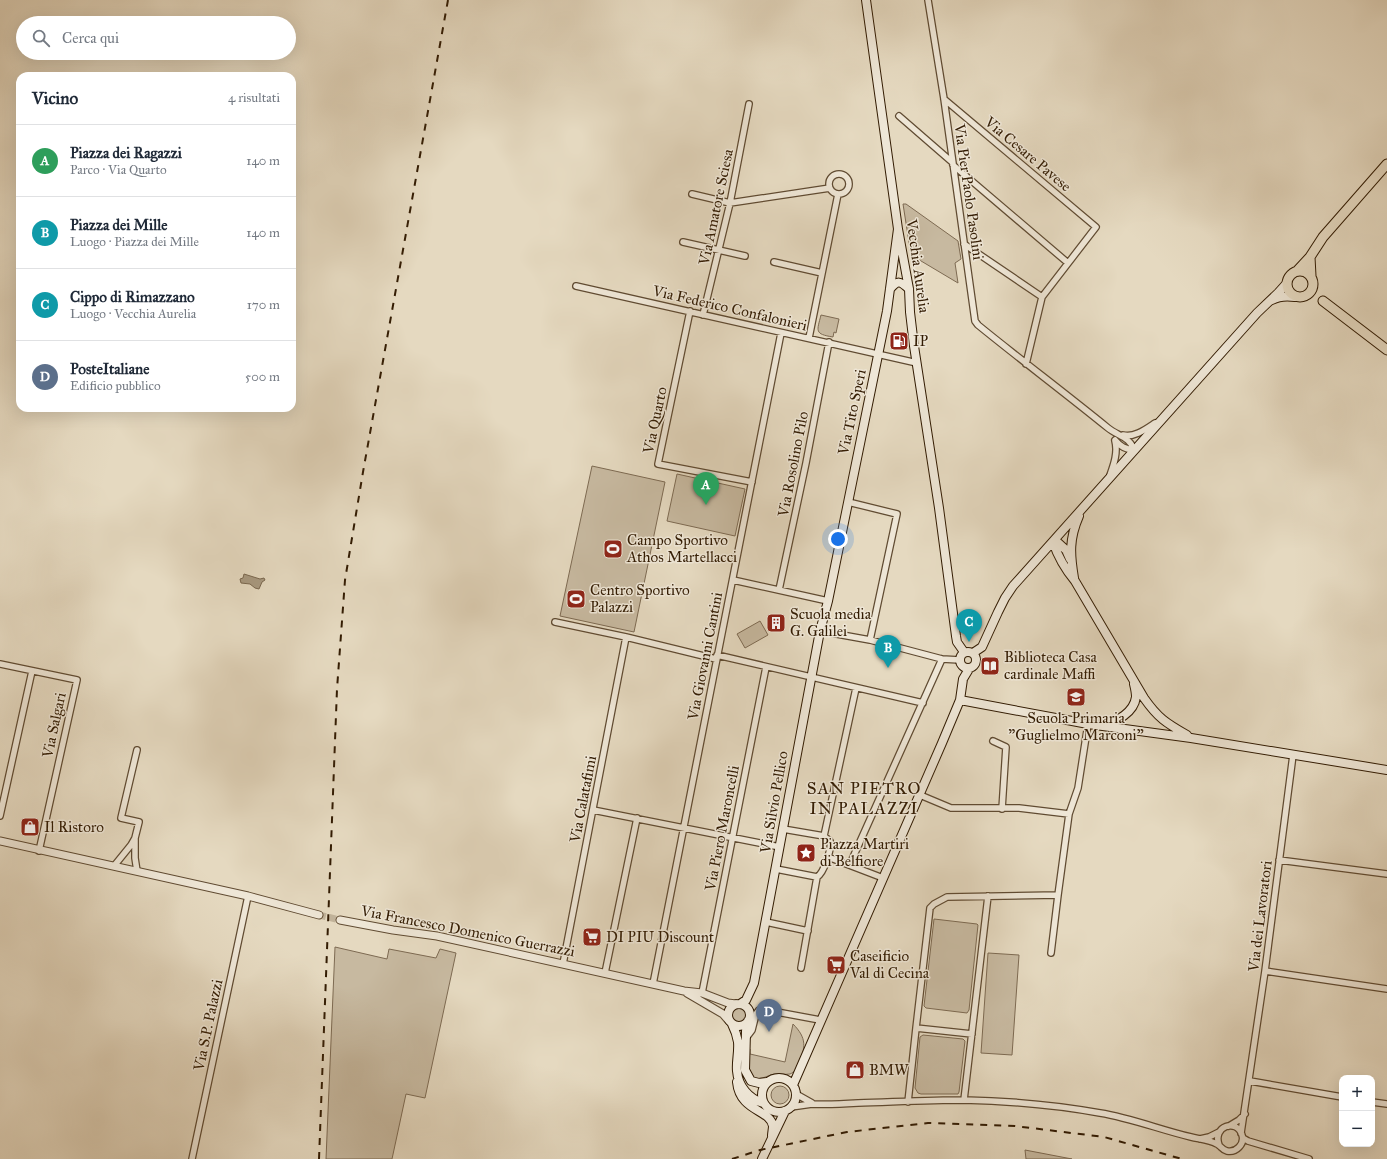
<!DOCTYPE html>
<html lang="it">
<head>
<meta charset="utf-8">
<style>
	:root { --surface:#fff; --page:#f6f6f7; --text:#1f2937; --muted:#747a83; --line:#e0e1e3; --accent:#db2777 }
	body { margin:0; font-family:"IM FELL Great Primer",serif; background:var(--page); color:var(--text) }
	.controls { position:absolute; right:12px; bottom:12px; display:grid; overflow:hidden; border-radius:8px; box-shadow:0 4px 16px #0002 }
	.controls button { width:36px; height:36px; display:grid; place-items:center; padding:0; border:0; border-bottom:1px solid var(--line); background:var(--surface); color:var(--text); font:20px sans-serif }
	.you { position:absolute; left:838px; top:539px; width:14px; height:14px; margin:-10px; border:3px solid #fff; border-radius:50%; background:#1a73e8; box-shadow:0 0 0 6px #1a73e833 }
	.badge { display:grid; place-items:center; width:26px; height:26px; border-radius:50%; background:var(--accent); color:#fff; font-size:13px; font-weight:700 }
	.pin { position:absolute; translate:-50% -33px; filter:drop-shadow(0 1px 2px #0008) }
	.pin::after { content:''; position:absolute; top:21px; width:14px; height:12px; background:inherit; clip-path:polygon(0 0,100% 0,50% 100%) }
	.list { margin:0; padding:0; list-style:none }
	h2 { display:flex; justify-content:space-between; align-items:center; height:52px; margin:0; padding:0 16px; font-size:17px }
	h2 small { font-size:13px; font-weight:400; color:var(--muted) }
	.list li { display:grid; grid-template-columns:26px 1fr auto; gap:12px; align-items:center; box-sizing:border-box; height:72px; padding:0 16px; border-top:1px solid var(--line) }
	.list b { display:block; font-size:15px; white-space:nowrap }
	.list p { margin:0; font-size:13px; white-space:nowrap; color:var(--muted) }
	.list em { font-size:13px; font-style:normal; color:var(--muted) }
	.icon { flex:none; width:22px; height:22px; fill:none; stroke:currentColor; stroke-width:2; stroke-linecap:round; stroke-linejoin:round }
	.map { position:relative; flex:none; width:1387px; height:1159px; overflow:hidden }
	.search { position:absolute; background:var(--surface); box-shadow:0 4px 16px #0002; left:16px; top:16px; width:280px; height:44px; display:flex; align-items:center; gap:10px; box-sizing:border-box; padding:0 14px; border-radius:22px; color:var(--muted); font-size:15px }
	.panel { position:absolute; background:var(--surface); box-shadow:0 4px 16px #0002; left:16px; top:72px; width:280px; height:340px; border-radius:12px }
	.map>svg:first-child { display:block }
	.green { fill:#c7b9a0; stroke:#7d6a52 }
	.water { fill:#a89980; stroke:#79674e }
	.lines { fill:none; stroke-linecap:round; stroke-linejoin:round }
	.tertiary-tunnel { stroke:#c1b39a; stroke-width:7; stroke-dasharray:7 3.5; stroke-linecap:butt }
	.minor-casing { stroke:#604b32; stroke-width:8 }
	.tertiary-casing { stroke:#604b32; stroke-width:9 }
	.secondary-casing { stroke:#331c03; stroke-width:10 }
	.primary-casing { stroke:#331c03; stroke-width:11 }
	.minor { stroke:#eee6d6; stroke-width:5.5 }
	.tertiary { stroke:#eee6d6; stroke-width:7 }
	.secondary { stroke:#eee6d6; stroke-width:8 }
	.primary { stroke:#e5d9c0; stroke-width:9 }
	.rail { stroke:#331c03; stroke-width:2; stroke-dasharray:7 7; stroke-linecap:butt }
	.labels { text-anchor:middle; stroke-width:3; stroke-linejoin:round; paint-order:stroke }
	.street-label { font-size:15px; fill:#331c03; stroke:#eee6d6 }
	.poi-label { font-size:15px; fill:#331c03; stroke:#eee6d6; text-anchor:start }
	.quarter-label { font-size:17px; letter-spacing:1px; fill:#331c03; stroke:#eee6d6 }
</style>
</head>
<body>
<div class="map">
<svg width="1387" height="1159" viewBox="0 0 1387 1159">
	<rect width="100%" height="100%" fill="#e5d9c0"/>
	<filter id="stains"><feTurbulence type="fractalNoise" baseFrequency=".005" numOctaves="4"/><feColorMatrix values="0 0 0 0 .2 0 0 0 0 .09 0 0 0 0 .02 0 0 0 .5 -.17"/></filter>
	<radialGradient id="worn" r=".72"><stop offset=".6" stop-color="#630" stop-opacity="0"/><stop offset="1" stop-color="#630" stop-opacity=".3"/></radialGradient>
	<path class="green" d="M 903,204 L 906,204 L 958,241 L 961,259 L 955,263 L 958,283 L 911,255 Z
		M 821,315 L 839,319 L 836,333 L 834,332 L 833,337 C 814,334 817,331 821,315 Z
		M 592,466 L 665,482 L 634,632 L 560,616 Z
		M 677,474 L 745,489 L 735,536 L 667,521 Z
		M 760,621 L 768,635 L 745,648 L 737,634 Z
		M 934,919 L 977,924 L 978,925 L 969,1010 L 967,1013 L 926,1008 L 924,1006 Z
		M 335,947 L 387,959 L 389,949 L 436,958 L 440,949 L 456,953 L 425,1098 L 406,1094 L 392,1159 L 326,1159 Z
		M 988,953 L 1019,955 L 1012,1055 L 981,1053 Z
		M732 1015a7 7 0 1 1 14 0a7 7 0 1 1-14 0Z
		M 793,1024 C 807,1038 806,1048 798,1064 C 796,1069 795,1072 790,1074 C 785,1075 780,1073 774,1074 C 766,1076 762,1080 753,1078 L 747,1072 L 748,1048 L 750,1049 L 750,1054 L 785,1062 Z
		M 923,1035 L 963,1039 L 965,1041 L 959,1092 L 958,1094 L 921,1094 L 918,1093 L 915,1088 L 920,1037 Z
		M771 1095a9 9 0 1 1 18 0a9 9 0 1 1-18 0Z
		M 1025,1150 L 1072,1159 L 1026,1159 Z"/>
	<path class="water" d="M 244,574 L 260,579 L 264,578 L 265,580 L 262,582 L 259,589 L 255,588 L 250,584 L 241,583 L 240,579 L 243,578 Z"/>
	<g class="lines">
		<path class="tertiary-tunnel" d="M 319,915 L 340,920"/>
		<g class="minor-casing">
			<path id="minor" d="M 928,0 L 944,99 L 975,321 L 978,325 C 1021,360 1065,393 1108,428 C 1118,436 1130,437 1134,450 C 1125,449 1121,447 1115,440
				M 944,99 L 1096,227 L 1042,297 L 1026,364
				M 899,116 L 952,162
				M 953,165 L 1068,263
				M829 184a10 10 0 1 1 20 0a10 10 0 1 1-20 0Z
				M 692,194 L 730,203 L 830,188
				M 683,242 L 745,256
				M 964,244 L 1042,297
				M 774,262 L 822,273
				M 576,286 L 917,363
				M 690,311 L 658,464 L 752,482
				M 703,315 L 730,203 L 749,104
				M 809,338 L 838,194
				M 1123,435 C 1134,438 1146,429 1155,423
				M 1110,475 C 1114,464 1118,452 1115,441
				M 848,502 L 897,514 L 870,640
				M 733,580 L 828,601
				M 779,590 L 806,463 L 829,342
				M 555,622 L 626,637 L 716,659
				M 820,631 L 870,640 L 942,659 L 960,660
				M 717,655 L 923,703
				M 0,664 L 77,680 L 39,851
				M 993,741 L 1006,747 L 1002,809
				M 920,795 L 951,808 L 1019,808 L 1069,814
				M 593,810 L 780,847
				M 0,816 L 32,671
				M 824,836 L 856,688
				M 135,838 L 135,858 L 137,871
				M 828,857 L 883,878
				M 1279,860 L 1387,874
				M 850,864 L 942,659
				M 114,866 L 131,845 L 135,838 L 139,822 L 121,818 L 137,750
				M 776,869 L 817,877 C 824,873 832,848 830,841 L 824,836 L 783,829
				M 766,922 L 808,931
				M 1051,953 L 1058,895
				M 563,964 L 626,637
				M 801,968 L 817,877
				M 1265,971 L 1387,989
				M 605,973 L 637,818
				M 653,984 L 781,333
				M 702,993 L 766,667
				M 916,1028 L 972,1034
				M 746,1038 L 752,1030 L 756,1014 L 759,1010 L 766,1010 L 820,1020
				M 1250,1081 L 1342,1097
				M 796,1094 L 812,1103
				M 964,1100 L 988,896
				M 908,1102 L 916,1028 L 930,908 L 934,904 L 947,897 L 1058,895 L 1069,814 L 1078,788 L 1088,724
				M 1372,1102 L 1387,1104
				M 791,1107 L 812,1104 C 828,1105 843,1104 858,1103 C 893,1102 929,1100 964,1100 C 1009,1101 1056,1105 1100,1113 C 1131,1118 1161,1130 1191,1137 C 1199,1139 1210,1140 1217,1144 C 1221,1146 1222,1150 1227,1151 C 1236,1153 1245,1144 1242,1135 C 1237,1118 1212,1126 1219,1145
				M 1229,1126 L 1239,1120 L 1245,1114
				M 1241,1133 L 1265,971 L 1293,755
				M 1243,1138 L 1248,1141 L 1309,1159
				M 1200,1139 L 1209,1137 L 1219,1132
				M 192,1159 L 248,896"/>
		</g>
		<g class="tertiary-casing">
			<path id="tertiary" d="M 0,841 L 248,896 L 319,915
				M 340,920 L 393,930 L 437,936 L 684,991 L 702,993 L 728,1003 L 736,1004
				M 687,993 L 723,1014 L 729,1021"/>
		</g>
		<g class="secondary-casing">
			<path id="secondary" d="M 866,0 L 898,229 L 909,289 L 910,312 L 914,346 L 939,508 L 956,636 L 957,642 L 964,652
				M 890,289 C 898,280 900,281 909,289
				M 1272,300 C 1279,296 1288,296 1295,297
				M 1055,540 L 1066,550 L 1070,559
				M 1053,542 C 1058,557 1065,569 1075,581 L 1144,698 C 1158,718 1166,723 1187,735
				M 1074,578 C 1070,554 1069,539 1079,516
				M960 660a8 8 0 1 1 16 0a8 8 0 1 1-16 0Z
				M 973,653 L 982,647 L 998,612 L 1005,598 L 1013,586 L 1257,313 L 1278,293 L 1287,283
				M 960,700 L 1088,724 L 1191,738 L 1387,770
				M 1102,723 C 1117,723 1134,712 1136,697 C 1136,693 1135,688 1134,684
				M728 1015a11 11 0 1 1 22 0a11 11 0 1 1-22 0Z
				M 740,1004 L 746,1000 L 754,983 L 820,631 L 828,601 L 887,311 L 898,229
				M 748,1021 L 746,1031 L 745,1070 L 751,1081 L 759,1083 L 767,1082
				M 732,1024 C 735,1030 737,1036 738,1042 C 739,1052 736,1062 737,1071 C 738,1086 749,1099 763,1103
				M762 1095a17 17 0 1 1 34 0a17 17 0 1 1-34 0Z
				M 737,1082 C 740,1112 770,1109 773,1126 C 773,1129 772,1133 772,1136
				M 793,1085 L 942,743 L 960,700 L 963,679 L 969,669
				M 762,1159 L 785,1111"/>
		</g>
		<g class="primary-casing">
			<path id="primary" d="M 1310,257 L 1323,237 L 1387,164
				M1287 284a13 13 0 1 1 26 0a13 13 0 1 1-26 0Z
				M 1297,271 L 1310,257 L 1311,276
				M 1323,301 L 1387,350"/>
		</g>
		<use href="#minor" class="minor"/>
		<use href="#tertiary" class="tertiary"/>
		<use href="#secondary" class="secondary"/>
		<use href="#primary" class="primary"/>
		<path class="rail" d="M 319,1159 L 337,689 L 345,580 L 363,472 L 448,0
			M 732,1159 L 760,1150 L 847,1132 L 928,1123 L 1015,1126 L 1104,1137 L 1182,1159"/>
	</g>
	<defs>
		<g id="fuel-square" transform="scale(1)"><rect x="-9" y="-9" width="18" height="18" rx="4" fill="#8f2418" stroke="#eee6d6"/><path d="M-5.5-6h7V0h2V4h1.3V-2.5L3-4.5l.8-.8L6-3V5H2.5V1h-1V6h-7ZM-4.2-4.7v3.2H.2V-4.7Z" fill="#fff"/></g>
		<g id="stadium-square" transform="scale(1)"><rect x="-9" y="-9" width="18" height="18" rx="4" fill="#8f2418" stroke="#eee6d6"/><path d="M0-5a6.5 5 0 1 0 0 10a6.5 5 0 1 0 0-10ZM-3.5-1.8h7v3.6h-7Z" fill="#fff"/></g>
		<g id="building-square" transform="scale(1)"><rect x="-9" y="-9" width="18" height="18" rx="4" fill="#8f2418" stroke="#eee6d6"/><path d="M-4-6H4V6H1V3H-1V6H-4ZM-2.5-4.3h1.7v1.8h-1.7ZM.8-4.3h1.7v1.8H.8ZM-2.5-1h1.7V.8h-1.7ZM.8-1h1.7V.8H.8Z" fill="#fff"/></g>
		<g id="library-square" transform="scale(1)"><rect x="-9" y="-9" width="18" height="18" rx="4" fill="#8f2418" stroke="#eee6d6"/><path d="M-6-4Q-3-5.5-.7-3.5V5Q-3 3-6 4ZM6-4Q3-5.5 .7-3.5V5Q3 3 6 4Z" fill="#fff"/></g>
		<g id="school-square" transform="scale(1)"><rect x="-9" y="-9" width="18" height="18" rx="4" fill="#8f2418" stroke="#eee6d6"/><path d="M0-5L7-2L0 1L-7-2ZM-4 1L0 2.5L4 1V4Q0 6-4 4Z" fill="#fff"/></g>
		<g id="shop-square" transform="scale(1)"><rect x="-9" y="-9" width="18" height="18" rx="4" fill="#8f2418" stroke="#eee6d6"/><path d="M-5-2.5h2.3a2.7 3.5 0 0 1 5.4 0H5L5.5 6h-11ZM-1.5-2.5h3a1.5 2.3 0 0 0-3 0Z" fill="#fff"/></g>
		<g id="sight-square" transform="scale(1)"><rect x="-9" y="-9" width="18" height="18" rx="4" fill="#8f2418" stroke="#eee6d6"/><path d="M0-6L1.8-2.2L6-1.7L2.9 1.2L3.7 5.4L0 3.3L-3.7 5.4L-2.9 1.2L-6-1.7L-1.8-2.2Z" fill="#fff"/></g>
		<g id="supermarket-square" transform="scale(1)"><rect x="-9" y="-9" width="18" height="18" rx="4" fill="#8f2418" stroke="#eee6d6"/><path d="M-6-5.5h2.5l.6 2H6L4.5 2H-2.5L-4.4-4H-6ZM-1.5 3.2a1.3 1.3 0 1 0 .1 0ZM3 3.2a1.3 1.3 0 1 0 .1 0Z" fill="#fff"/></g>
	</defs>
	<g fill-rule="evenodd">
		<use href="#fuel-square" x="899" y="341"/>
		<use href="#stadium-square" x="613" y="549"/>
		<use href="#stadium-square" x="576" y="599"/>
		<use href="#building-square" x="776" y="623"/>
		<use href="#library-square" x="990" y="666"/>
		<use href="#school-square" x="1076" y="697"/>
		<use href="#shop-square" x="30" y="827"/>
		<use href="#sight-square" x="806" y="853"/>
		<use href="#supermarket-square" x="592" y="937"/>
		<use href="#supermarket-square" x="836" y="965"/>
		<use href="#shop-square" x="855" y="1070"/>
	</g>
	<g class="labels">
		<g class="street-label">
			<text transform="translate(1028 154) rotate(40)" y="5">Via Cesare Pavese</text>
			<text transform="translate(969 192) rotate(82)" y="5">Via Pier Paolo Pasolini</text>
			<text transform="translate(716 207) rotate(-78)" y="5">Via Amatore Sciesa</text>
			<text transform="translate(918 266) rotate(82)" y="5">Vecchia Aurelia</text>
			<text transform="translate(730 308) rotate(13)" y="5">Via Federico Confalonieri</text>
			<text transform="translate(852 412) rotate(-78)" y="5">Via Tito Speri</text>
			<text transform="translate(655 420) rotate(-78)" y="5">Via Quarto</text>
			<text transform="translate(793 464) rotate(-79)" y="5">Via Rosolino Pilo</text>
			<text transform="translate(705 656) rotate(-79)" y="5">Via Giovanni Cantini</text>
			<text transform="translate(54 725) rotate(-78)" y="5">Via Salgari</text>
			<text transform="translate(583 799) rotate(-79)" y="5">Via Calatafimi</text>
			<text transform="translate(774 802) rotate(-80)" y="5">Via Silvio Pellico</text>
			<text transform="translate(722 828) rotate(-79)" y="5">Via Piero Maroncelli</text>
			<text transform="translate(1260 916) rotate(-83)" y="5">Via dei Lavoratori</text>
			<text transform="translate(468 931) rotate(11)" y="5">Via Francesco Domenico Guerrazzi</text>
			<text transform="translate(208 1025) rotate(-78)" y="5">Via S.P. Palazzi</text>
		</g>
		<g class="poi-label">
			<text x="913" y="346">IP</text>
			<text x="627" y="545">Campo Sportivo<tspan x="627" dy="17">Athos Martellacci</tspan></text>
			<text x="590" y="595">Centro Sportivo<tspan x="590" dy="17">Palazzi</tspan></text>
			<text x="790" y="619">Scuola media<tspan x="790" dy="17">G. Galilei</tspan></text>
			<text x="1004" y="662">Biblioteca Casa<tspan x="1004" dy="17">cardinale Maffi</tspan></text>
			<text x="1076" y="723" text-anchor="middle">Scuola Primaria<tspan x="1076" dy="17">"Guglielmo Marconi"</tspan></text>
			<text x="44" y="832">Il Ristoro</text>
			<text x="820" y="849">Piazza Martiri<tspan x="820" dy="17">di Belfiore</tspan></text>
			<text x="606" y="942">DI PIU Discount</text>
			<text x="850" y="961">Caseificio<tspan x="850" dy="17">Val di Cecina</tspan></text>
			<text x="869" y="1075">BMW</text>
		</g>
		<g class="quarter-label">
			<text x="864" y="794">SAN PIETRO<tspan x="864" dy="20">IN PALAZZI</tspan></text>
		</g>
	</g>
	<rect width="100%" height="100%" filter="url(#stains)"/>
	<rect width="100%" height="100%" fill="url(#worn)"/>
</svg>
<div class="controls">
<button>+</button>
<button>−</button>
</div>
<div class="you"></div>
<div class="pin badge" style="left:706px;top:505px;background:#2e9e5b">A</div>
<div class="pin badge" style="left:888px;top:668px;background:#0f9aa8">B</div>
<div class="pin badge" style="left:969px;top:642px;background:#0f9aa8">C</div>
<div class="pin badge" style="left:769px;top:1032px;background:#5c6f8a">D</div>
<div class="search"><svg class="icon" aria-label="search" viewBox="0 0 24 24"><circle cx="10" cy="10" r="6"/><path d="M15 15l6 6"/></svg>Cerca qui</div>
<section class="panel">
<h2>Vicino<small>4 risultati</small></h2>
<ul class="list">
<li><span class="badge" style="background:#2e9e5b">A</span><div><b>Piazza dei Ragazzi</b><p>Parco · Via Quarto</p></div><em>140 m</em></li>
<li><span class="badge" style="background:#0f9aa8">B</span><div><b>Piazza dei Mille</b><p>Luogo · Piazza dei Mille</p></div><em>140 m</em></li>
<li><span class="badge" style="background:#0f9aa8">C</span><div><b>Cippo di Rimazzano</b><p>Luogo · Vecchia Aurelia</p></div><em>170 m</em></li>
<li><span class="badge" style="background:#5c6f8a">D</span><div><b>PosteItaliane</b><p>Edificio pubblico</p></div><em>500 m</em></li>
</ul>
</section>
</div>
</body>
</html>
